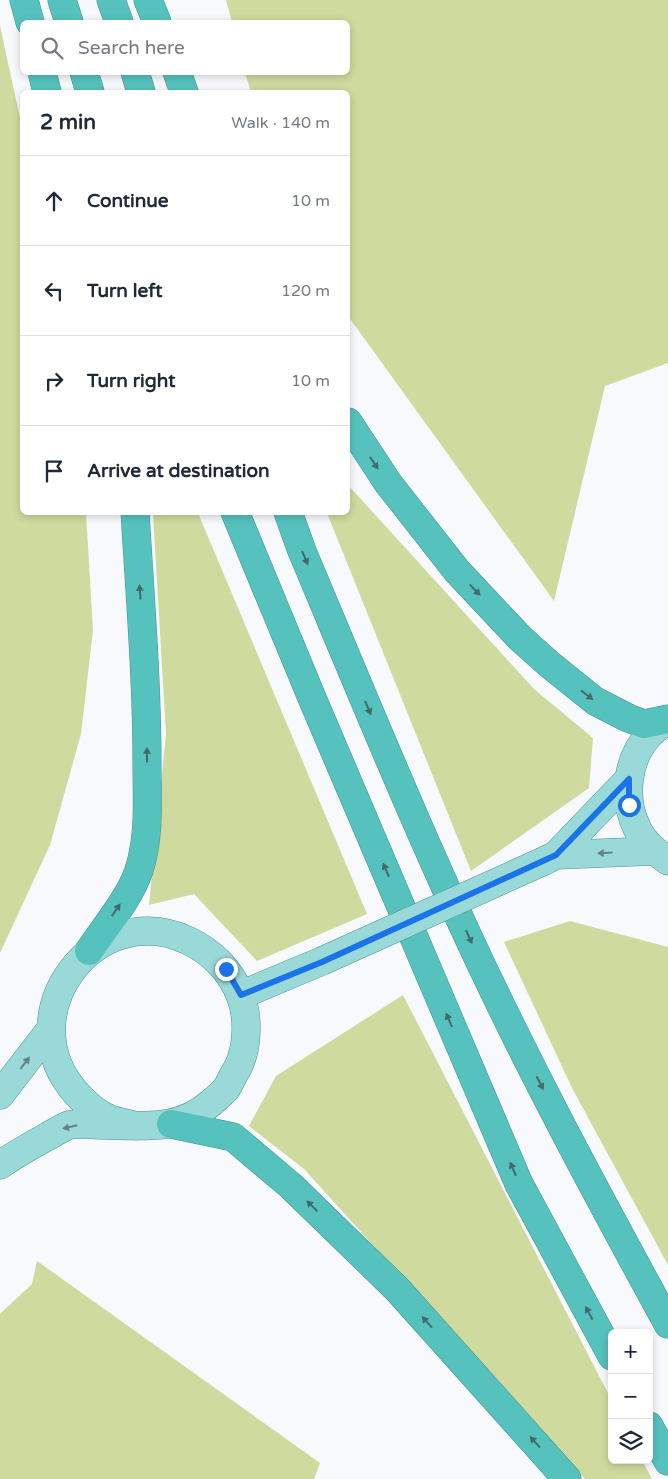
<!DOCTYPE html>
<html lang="en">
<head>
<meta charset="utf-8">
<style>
	:root { --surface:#fff; --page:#f2f2f3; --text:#1f2937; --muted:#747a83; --line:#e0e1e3 }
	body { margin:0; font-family:"Varela Round",sans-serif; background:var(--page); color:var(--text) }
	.controls { position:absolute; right:15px; bottom:15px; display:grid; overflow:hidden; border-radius:8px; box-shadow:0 2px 8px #0003 }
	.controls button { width:45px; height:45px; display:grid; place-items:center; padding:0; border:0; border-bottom:1px solid var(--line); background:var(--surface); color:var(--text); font:25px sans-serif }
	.stop { position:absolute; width:15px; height:15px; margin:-11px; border:4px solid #1a73e8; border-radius:50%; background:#fff }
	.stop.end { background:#1a73e8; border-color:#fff; box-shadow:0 1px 5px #0008 }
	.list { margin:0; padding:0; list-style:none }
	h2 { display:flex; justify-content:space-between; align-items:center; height:65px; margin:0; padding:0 20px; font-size:21px }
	h2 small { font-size:16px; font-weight:400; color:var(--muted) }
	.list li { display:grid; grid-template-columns:32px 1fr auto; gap:15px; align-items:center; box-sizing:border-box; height:90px; padding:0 20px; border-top:1px solid var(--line) }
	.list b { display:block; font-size:19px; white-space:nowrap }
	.list em { font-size:16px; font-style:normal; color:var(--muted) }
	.icon { flex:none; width:28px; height:28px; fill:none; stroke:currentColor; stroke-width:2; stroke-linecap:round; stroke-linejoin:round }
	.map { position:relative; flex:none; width:668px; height:1479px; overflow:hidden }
	.search { position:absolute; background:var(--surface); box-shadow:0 2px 8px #0003; left:20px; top:20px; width:330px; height:55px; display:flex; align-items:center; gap:12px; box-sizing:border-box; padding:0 18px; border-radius:8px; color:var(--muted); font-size:19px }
	.panel { position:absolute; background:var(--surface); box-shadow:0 2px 8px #0003; left:20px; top:90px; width:330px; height:425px; border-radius:8px }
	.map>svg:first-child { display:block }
	.green { fill:#cfda9f }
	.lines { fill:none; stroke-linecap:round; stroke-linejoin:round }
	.primary-casing { stroke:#4c9392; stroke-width:29 }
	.highway-casing { stroke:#4c9392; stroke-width:29 }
	.primary { stroke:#99dad8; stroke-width:28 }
	.highway { stroke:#55c2be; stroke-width:28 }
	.primary-bridge-casing { stroke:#4c9392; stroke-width:29; stroke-linecap:butt }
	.primary-bridge { stroke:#99dad8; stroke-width:28 }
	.oneway { fill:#436b6c }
	.oneway2 { fill:#658384 }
	.route { stroke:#1a73e8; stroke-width:6 }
</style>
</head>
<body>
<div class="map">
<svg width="668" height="1479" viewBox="0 0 668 1479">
	<rect width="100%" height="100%" fill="#f7f9fd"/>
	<path class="green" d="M 226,0 L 668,0 L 668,363 L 605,386 L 554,601 L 348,316 L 348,92 L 251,92 L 245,73 L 348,72 L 348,22 L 232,22 Z
		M 0,26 L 22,127 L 22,512 L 86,513 L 93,630 L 81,734 L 50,845 L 0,953 Z
		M 348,485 L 534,689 L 593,738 L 589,788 L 471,871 L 327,513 L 348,512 Z
		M 153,513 L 198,513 L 367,914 L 257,961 L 194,894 L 149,905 L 166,734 Z
		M 570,921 L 668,947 L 668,1265 L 572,1088 L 504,942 Z
		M 403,995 L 612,1401 L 612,1460 L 642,1460 L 652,1479 L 585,1479 L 304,1169 L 249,1126 L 276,1076 Z
		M 37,1261 L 320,1463 L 314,1479 L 0,1479 L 0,1314 L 32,1284 Z"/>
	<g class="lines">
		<g class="primary-casing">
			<path id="primary" d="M 668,720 C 662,724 655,729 650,734 C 627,758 622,798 637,828 C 643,842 656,852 668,861
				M 556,855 L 629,779
				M 544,861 L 556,855 L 653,851
				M 241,995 L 322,961
				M 0,1095 L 50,1030
				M 0,1165 C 17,1153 34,1144 52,1134 C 57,1131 64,1127 69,1125 C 79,1123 93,1125 104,1125 C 144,1126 180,1131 212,1102 C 216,1098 222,1094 226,1089 C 230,1083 233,1075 237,1069 C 248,1049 249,1016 240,995 C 231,971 212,952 189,941 C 95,896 6,1016 77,1094 C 86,1104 97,1114 110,1119 C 118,1122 127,1123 136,1126"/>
		</g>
		<g class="highway-casing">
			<path id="highway" d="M 24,0 L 30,22
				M 62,0 L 69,22
				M 111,0 L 119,22
				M 148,0 L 157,22
				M 42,72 L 47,92
				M 84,72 L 90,92
				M 135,72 L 141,92
				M 177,72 L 184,92
				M 348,422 L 388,483 L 457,571 L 520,638 L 549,664 L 595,701 L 628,718 L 644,724 L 668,719
				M 235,512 L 312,698 L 519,1184 L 612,1356
				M 288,512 L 302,551 C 368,708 432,866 508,1020 C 558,1122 613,1223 668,1324
				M 89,951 C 105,927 131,896 139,870 C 150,836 147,799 147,764 C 147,680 140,596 135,512
				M 171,1124 L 233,1137 L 291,1186 L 397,1289 L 567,1479
				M 649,1426 L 668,1461"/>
		</g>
		<use href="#primary" class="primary"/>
		<use href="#highway" class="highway"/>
		<g class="primary-bridge-casing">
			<path id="primary-bridge" d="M 322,961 L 544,861"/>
		</g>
		<use href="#primary-bridge" class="primary-bridge"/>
	</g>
	<defs><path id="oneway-solid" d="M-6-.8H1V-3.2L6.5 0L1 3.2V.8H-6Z" transform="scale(1.25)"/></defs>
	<g class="oneway">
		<use href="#oneway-solid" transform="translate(374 463) rotate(57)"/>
		<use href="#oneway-solid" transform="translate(305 558) rotate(67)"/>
		<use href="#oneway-solid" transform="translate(475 590) rotate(46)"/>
		<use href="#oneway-solid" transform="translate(140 592) rotate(-94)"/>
		<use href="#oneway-solid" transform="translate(587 695) rotate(37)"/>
		<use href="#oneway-solid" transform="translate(368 708) rotate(67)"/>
		<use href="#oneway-solid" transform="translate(147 755) rotate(-90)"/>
		<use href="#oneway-solid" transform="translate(386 870) rotate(-113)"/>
		<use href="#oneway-solid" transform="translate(116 910) rotate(-56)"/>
		<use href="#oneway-solid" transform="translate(469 937) rotate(65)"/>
		<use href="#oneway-solid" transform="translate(449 1020) rotate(-113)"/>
		<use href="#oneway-solid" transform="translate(540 1083) rotate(63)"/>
		<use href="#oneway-solid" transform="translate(513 1169) rotate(-113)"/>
		<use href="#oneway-solid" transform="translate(312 1206) rotate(-136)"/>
		<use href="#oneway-solid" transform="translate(589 1313) rotate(-118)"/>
		<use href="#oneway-solid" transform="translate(427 1322) rotate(-132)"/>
		<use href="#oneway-solid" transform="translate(535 1442) rotate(-132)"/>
	</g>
	<g class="oneway2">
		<use href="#oneway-solid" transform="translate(605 853) rotate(177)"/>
		<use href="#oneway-solid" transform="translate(25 1063) rotate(-52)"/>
		<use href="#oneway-solid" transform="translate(70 1127) rotate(167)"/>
	</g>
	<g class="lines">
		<path class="route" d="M 226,969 L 241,995 L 322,962 L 556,855 L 629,779 L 629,805"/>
	</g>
</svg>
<div class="controls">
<button>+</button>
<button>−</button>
<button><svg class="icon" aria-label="layers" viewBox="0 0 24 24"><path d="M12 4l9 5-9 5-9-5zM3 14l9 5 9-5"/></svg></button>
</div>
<div class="stop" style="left:629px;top:805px"></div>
<div class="stop end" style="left:226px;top:969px"></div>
<div class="search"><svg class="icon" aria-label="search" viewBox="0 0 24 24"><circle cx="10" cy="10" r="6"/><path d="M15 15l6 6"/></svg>Search here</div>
<section class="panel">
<h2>2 min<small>Walk · 140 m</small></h2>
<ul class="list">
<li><svg class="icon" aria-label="ahead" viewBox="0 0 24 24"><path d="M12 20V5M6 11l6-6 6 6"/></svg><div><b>Continue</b></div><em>10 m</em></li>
<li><svg class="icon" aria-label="left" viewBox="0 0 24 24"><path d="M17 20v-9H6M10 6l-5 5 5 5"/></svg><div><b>Turn left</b></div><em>120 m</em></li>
<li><svg class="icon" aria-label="right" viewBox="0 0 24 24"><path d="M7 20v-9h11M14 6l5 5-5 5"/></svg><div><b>Turn right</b></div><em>10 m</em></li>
<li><svg class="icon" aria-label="arrive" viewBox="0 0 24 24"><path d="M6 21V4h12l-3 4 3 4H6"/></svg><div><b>Arrive at destination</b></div></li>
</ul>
</section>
</div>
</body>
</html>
